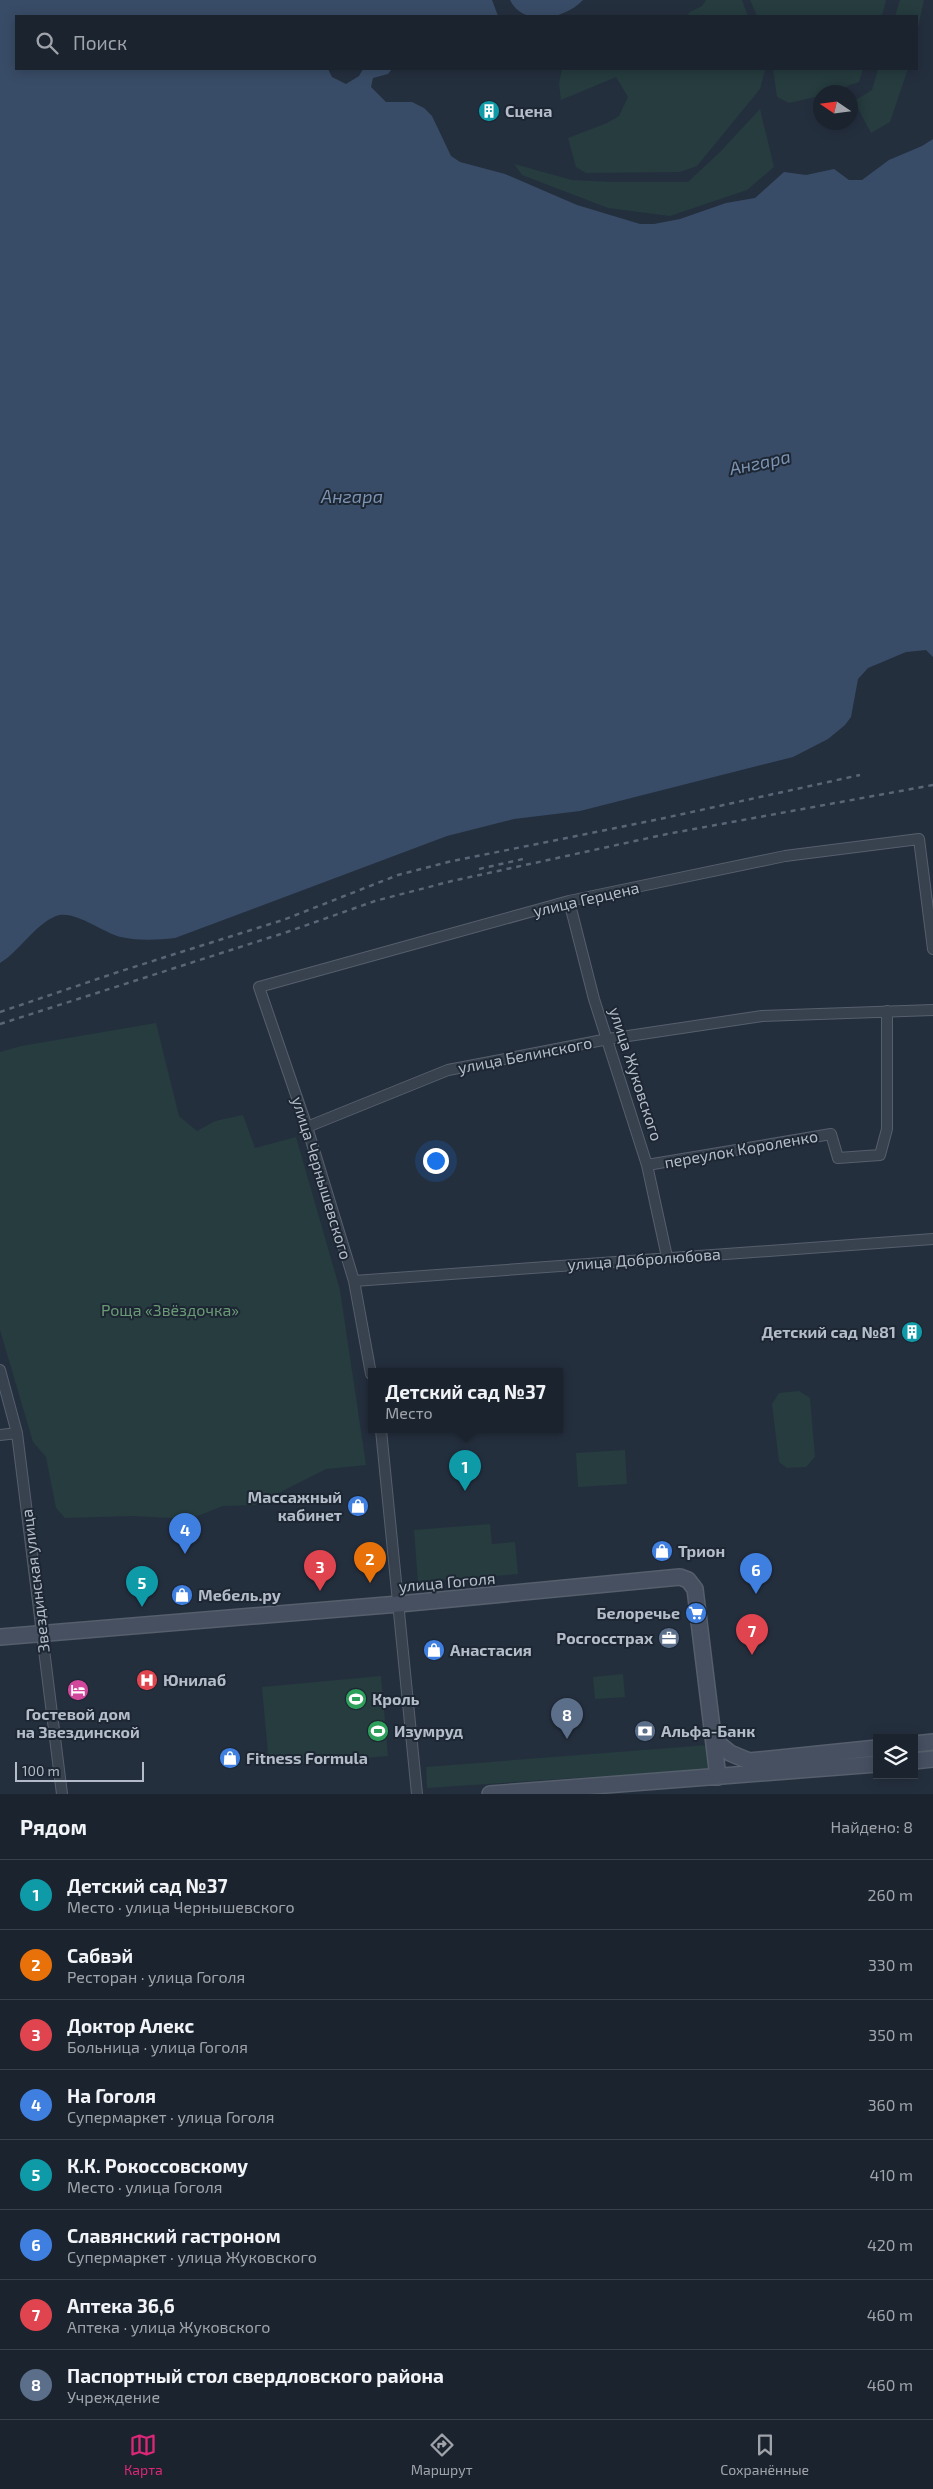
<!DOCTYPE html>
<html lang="ru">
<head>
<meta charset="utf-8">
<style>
	:root { --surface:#1b232e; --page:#242b36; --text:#f1f3f6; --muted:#a0a4aa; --line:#39404a; --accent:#db2777 }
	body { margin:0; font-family:"Exo 2",sans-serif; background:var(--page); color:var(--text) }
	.controls { position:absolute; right:15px; bottom:15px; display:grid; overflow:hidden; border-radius:0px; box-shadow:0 2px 12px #0003 }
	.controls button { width:45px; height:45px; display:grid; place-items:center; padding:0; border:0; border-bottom:1px solid var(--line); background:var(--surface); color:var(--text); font:25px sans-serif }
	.compass { position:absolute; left:813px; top:85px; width:45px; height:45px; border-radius:50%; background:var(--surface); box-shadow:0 2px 12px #0003; rotate:283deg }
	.scale { position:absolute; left:15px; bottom:12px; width:129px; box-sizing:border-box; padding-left:5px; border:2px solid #b4bcc9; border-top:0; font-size:14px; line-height:18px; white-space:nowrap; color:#b4bcc9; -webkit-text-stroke:4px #1d2633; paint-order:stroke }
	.you { position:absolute; left:435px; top:1160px; width:18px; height:18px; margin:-12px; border:4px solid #fff; border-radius:50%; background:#1a73e8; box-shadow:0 0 0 8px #1a73e833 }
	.badge { display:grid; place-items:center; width:32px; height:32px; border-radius:50%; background:var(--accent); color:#fff; font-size:16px; font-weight:700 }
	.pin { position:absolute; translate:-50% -41px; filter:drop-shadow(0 1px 2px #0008) }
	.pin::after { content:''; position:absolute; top:26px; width:18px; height:15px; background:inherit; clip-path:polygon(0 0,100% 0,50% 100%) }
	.popup { position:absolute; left:368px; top:1368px; width:195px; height:65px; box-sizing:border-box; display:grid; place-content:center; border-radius:0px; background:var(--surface); filter:drop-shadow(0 1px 4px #0005); font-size:16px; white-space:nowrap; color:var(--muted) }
	.popup b { font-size:19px; color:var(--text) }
	.popup::after { content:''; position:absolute; left:50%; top:100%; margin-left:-10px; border:10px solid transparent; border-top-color:var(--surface) }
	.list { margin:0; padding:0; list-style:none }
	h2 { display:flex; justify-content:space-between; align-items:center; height:65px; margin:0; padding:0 20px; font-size:21px }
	h2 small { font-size:16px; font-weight:400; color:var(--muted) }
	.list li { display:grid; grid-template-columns:32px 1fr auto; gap:15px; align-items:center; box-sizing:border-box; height:70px; padding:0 20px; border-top:1px solid var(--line) }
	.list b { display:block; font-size:19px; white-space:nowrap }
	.list p { margin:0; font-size:16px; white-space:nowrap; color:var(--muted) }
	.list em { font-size:16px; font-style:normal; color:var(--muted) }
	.icon { flex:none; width:28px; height:28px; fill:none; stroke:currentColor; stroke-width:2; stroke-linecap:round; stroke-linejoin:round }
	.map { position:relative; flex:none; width:933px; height:1794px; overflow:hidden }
	.search { position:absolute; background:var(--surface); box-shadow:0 2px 12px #0003; left:15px; right:15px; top:15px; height:55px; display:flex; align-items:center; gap:12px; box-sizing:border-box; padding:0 18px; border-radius:0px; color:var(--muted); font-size:19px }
	.sheet { height:625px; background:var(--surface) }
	nav { display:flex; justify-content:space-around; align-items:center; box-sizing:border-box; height:70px; border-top:1px solid var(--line); background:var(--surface); font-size:14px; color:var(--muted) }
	nav a { display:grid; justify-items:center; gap:2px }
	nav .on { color:var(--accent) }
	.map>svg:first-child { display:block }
	.green { fill:#263c3f }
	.water { fill:#394c67 }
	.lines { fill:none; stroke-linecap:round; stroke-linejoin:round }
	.street-casing { stroke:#565f6c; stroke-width:12 }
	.secondary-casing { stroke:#565f6c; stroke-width:18 }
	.street { stroke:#38414e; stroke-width:10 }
	.secondary { stroke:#465061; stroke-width:15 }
	.rail { stroke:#5a6575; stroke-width:2.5; stroke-dasharray:5 5; stroke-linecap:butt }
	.labels { text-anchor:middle; stroke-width:4; stroke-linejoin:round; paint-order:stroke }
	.poi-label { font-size:16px; font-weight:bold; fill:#b4bcc9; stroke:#1d2633; text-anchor:start }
	.street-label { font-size:16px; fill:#b4bcc9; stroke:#1d2633 }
	.park-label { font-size:16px; fill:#6b9a76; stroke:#1d2633 }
	.water-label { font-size:18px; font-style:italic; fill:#7c92b1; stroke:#1d2633 }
</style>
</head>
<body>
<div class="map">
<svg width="933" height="1794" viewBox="0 0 933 1794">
	<rect width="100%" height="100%" fill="#242f3e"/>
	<path class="green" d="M 706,0 L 742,0 L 748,16 L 689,16 L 688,13 L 702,6 Z
		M 750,0 L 886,0 L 882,16 L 757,16 Z
		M 900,0 L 924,0 L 917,32 L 917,16 L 895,16 Z
		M 562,69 L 764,69 L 765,70 L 760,89 L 697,166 L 680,172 L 586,173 L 576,167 L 568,138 L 607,123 L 619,116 L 628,97 L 616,77 L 561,100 L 559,83 Z
		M 773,69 L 863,69 L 859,82 L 831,92 L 820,92 L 820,96 L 789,103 L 777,97 Z
		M 878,69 L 908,69 L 890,122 L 871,133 L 854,101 L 872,90 Z
		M 760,109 L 774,167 L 747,190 L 670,216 L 608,208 L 522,175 L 514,164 L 572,180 L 612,182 L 688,182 L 721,151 Z
		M 156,1023 L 179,1116 L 197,1131 L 215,1121 L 243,1115 L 255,1148 L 296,1137 L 340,1290 L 366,1465 L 326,1469 L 255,1505 L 223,1506 L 190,1519 L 132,1516 L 65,1518 L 56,1508 L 46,1457 L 33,1442 L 0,1330 L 0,1052 L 21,1046 Z
		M 799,1391 L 810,1398 L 815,1457 L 806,1467 L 787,1468 L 779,1462 L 772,1404 L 779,1393 Z
		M 625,1450 L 627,1484 L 578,1487 L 576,1453 Z
		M 490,1524 L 492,1544 L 515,1542 L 518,1574 L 418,1582 L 414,1530 Z
		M 623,1674 L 625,1697 L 595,1699 L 593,1677 Z
		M 381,1676 L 388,1756 L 269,1766 L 262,1687 Z
		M 708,1745 L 710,1769 L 427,1788 L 426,1767 Z"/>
	<path class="water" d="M 0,0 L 492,0 L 498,16 L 16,16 L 16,69 L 328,69 L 332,77 L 346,84 L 359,76 L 363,69 L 392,69 L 388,74 L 373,78 L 371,87 L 386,102 L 412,102 L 424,108 L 432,116 L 451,156 L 460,162 L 505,174 L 577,205 L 640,224 L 654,224 L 680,219 L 726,203 L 755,198 L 784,172 L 806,175 L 834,169 L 849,180 L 862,180 L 889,160 L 922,146 L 933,139 L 933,657 L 926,650 L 906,652 L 868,668 L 858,679 L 851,717 L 845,725 L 828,739 L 793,757 L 580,811 L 514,819 L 447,836 L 175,938 C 156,940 140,941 121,937 C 103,933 74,909 56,916 C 34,925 20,951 0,963 Z
		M 510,0 L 583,0 C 565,19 524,28 510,0 Z"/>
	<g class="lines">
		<g class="street-casing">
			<path id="street" d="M 569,901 L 594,999 L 647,1165 L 667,1257
				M 307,1127 L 448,1070 L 608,1039 L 762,1016 L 933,1010
				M 647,1165 L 831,1134 L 838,1158 L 880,1155 L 887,1129 L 887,1011
				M 354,1281 L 933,1239
				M 0,1370 L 17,1433 L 62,1794
				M 371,1374 L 354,1281 L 307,1127 L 259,987 L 569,901 L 785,856 L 919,839 L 933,949
				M 381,1430 L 417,1794
				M 0,1435 L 17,1433"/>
		</g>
		<g class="secondary-casing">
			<path id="secondary" d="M 0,1637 L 399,1604 L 680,1577 L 688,1580 L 695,1589 L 718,1777
				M 714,1740 L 730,1753 L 749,1761 L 877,1748
				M 914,1744 L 933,1742
				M 914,1761 L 933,1759
				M 490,1794 L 877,1764"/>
		</g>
		<use href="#street" class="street"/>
		<use href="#secondary" class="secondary"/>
		<path class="rail" d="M 479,869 L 523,859
			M 0,1012 L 121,971 L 283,920 L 398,875 L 448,862 L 660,819 L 860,775
			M 0,1024 L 287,932 L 375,901 L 452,881 L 667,834 L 933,785"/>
	</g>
	<defs>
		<g id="building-disc" transform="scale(1.125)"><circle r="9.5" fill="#0f9aa8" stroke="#1d2633"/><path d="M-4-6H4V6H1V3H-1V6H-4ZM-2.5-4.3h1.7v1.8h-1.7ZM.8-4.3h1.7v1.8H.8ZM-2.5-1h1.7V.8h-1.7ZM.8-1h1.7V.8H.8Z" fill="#fff"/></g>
		<g id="shop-disc" transform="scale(1.125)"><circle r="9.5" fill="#3f7fe0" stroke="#1d2633"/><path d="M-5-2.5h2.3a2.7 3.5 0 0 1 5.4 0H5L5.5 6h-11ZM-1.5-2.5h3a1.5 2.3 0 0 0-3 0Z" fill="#fff"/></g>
		<g id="supermarket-disc" transform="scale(1.125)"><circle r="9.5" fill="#3f7fe0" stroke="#1d2633"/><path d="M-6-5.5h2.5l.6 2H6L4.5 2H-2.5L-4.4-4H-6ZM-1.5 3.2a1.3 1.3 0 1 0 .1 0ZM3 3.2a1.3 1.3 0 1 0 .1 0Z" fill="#fff"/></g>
		<g id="office-disc" transform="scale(1.125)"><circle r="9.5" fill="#5c6f8a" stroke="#1d2633"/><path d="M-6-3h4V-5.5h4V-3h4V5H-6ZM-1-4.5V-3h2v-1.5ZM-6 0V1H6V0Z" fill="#fff"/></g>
		<g id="hospital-disc" transform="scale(1.125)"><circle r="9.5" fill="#e0444e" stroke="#1d2633"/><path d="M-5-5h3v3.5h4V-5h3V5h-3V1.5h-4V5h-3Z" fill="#fff"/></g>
		<g id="hotel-disc" transform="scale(1.125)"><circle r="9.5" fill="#d1479c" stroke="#1d2633"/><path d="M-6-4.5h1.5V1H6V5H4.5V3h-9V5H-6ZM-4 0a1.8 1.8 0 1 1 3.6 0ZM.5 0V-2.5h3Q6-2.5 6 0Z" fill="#fff"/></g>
		<g id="stadium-disc" transform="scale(1.125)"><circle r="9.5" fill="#2e9e5b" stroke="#1d2633"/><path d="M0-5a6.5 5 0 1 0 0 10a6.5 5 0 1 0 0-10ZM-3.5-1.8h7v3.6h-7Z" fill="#fff"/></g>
		<g id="bank-disc" transform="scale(1.125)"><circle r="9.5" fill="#5c6f8a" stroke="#1d2633"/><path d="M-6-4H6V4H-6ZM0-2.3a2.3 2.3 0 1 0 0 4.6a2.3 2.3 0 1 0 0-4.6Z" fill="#fff"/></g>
	</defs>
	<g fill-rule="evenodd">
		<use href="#building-disc" x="489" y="111"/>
		<use href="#building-disc" x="912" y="1332"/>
		<use href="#shop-disc" x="358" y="1506"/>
		<use href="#shop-disc" x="662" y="1551"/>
		<use href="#shop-disc" x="182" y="1595"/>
		<use href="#supermarket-disc" x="696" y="1613"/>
		<use href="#office-disc" x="669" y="1638"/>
		<use href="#shop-disc" x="434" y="1650"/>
		<use href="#hospital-disc" x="147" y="1680"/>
		<use href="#hotel-disc" x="78" y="1690"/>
		<use href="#stadium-disc" x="356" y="1699"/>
		<use href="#stadium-disc" x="378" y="1731"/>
		<use href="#bank-disc" x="645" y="1731"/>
		<use href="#shop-disc" x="230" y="1758"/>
	</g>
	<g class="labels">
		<g class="poi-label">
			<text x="505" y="117">Сцена</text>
			<text x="896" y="1338" text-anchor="end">Детский сад №81</text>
			<text x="342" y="1503" text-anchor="end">Массажный<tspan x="342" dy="18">кабинет</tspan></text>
			<text x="678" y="1557">Трион</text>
			<text x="198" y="1601">Мебель.ру</text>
			<text x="680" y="1619" text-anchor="end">Белоречье</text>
			<text x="653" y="1644" text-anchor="end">Росгосстрах</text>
			<text x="450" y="1656">Анастасия</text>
			<text x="163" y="1686">Юнилаб</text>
			<text x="372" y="1705">Кроль</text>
			<text x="78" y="1720" text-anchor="middle">Гостевой дом<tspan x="78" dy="18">на Звездинской</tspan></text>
			<text x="394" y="1737">Изумруд</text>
			<text x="661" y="1737">Альфа-Банк</text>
			<text x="246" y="1764">Fitness Formula</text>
		</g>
		<g class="street-label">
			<text transform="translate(586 899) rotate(-13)" y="6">улица Герцена</text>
			<text transform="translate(525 1055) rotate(-11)" y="6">улица Белинского</text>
			<text transform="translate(636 1074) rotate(72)" y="6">улица Жуковского</text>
			<text transform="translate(741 1149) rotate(-10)" y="6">переулок Короленко</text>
			<text transform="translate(322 1178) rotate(73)" y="6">улица Чернышевского</text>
			<text transform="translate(644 1259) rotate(-4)" y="6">улица Добролюбова</text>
			<text transform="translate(35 1581) rotate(-97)" y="6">Звездинская улица</text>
			<text transform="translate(447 1582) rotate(-5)" y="6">улица Гоголя</text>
		</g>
		<g class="park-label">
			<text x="170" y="1316">Роща «Звёздочка»</text>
		</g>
		<g class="water-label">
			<text transform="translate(760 463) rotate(-12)" y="6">Ангара</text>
			<text x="352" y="503">Ангара</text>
		</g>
	</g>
</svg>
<div class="controls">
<button><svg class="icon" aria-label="layers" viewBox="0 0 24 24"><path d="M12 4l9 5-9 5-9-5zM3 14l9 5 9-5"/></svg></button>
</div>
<svg class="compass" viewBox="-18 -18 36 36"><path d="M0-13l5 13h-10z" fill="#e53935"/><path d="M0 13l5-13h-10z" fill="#a0a4aa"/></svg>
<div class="scale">100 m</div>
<div class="you"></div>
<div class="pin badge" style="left:465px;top:1491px;background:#0f9aa8">1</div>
<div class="popup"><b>Детский сад №37</b>Место</div>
<div class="pin badge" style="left:370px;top:1583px;background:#e8710a">2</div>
<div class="pin badge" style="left:320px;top:1591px;background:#e0444e">3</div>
<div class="pin badge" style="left:185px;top:1554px;background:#3f7fe0">4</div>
<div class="pin badge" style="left:142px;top:1607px;background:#0f9aa8">5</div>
<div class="pin badge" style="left:756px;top:1594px;background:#3f7fe0">6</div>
<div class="pin badge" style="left:752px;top:1655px;background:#e0444e">7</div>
<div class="pin badge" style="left:567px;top:1739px;background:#5c6f8a">8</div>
<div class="search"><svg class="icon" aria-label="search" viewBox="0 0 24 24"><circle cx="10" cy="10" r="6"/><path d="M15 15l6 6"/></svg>Поиск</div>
</div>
<section class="sheet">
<h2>Рядом<small>Найдено: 8</small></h2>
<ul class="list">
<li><span class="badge" style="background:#0f9aa8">1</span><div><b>Детский сад №37</b><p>Место · улица Чернышевского</p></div><em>260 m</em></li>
<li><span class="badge" style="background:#e8710a">2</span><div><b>Сабвэй</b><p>Ресторан · улица Гоголя</p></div><em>330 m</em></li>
<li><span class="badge" style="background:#e0444e">3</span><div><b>Доктор Алекс</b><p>Больница · улица Гоголя</p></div><em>350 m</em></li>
<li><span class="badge" style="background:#3f7fe0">4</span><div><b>На Гоголя</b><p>Супермаркет · улица Гоголя</p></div><em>360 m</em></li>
<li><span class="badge" style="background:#0f9aa8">5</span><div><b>К.К. Рокоссовскому</b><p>Место · улица Гоголя</p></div><em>410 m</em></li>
<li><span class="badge" style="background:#3f7fe0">6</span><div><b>Славянский гастроном</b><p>Супермаркет · улица Жуковского</p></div><em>420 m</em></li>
<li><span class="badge" style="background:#e0444e">7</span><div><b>Аптека 36,6</b><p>Аптека · улица Жуковского</p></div><em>460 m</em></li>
<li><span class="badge" style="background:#5c6f8a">8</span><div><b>Паспортный стол свердловского района</b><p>Учреждение</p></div><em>460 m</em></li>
</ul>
</section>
<nav>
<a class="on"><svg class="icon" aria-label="map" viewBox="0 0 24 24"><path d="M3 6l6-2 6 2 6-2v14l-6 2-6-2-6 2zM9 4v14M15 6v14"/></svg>Карта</a>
<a><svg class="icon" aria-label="directions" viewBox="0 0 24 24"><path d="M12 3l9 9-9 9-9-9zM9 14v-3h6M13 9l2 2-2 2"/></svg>Маршрут</a>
<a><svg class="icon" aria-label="saved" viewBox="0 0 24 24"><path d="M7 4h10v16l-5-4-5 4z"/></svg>Сохранённые</a>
</nav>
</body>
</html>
